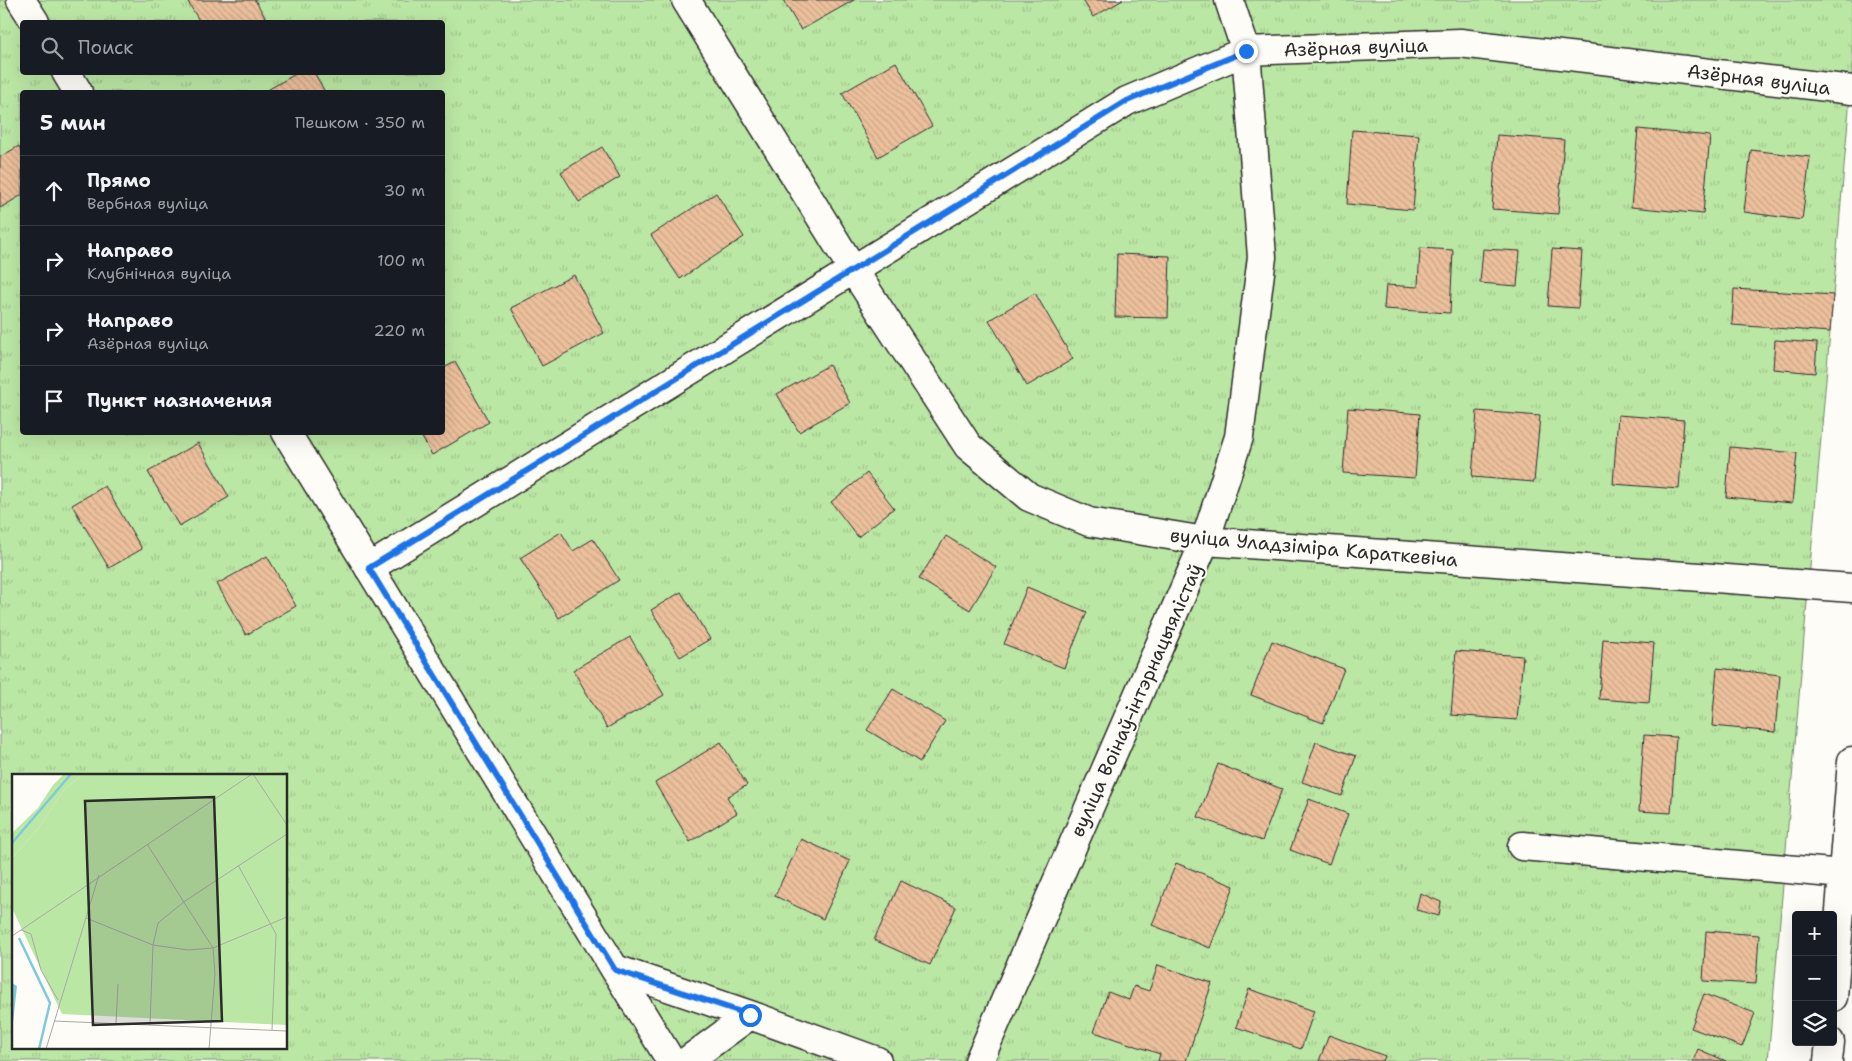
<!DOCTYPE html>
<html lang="ru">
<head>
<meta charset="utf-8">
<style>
	:root { --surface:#171b24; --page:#20242c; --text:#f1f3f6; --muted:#9ea1a6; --line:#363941 }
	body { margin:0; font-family:"Shantell Sans",sans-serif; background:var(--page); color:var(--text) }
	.controls { position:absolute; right:15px; bottom:15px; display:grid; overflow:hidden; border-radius:5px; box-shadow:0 5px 20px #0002 }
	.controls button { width:45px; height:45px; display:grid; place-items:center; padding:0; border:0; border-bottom:1px solid var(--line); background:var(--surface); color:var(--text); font:25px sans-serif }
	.stop { position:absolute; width:15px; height:15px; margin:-11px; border:4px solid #1a73e8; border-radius:50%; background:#fff }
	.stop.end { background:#1a73e8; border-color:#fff; box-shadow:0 1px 5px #0008 }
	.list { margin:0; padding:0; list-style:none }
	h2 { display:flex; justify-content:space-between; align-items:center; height:65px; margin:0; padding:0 20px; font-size:21px }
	h2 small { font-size:16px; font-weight:400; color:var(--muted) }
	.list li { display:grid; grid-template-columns:32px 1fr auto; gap:15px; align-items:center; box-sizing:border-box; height:70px; padding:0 20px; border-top:1px solid var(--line) }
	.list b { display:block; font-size:19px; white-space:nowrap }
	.list p { margin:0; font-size:16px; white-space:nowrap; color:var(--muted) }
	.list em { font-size:16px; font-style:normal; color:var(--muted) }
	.icon { flex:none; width:28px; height:28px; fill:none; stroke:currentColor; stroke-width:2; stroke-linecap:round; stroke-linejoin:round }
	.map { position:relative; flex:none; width:1852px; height:1061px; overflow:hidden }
	.search { position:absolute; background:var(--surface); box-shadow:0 5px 20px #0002; left:20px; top:20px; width:425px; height:55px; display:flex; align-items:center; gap:12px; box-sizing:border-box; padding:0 18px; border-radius:5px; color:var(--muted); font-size:19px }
	.panel { position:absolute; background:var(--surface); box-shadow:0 5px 20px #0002; left:20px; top:90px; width:425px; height:345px; border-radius:5px }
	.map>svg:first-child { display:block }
	.grass { fill:url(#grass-tufts); stroke:#738968; fill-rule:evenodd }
	.building { fill:url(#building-back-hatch); stroke:#2b2b2b }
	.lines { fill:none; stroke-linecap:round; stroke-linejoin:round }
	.minor-casing { stroke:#2b2b2b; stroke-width:31 }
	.tertiary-casing { stroke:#2b2b2b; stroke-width:31 }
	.minor { stroke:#fdfcf7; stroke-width:28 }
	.tertiary { stroke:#fdfcf7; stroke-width:28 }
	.route { stroke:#1a73e8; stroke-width:6 }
	.labels { text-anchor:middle; stroke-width:4; stroke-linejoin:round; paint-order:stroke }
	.street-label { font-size:19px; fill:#2b2b2b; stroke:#fdfcf7 }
	.inset-river { fill:none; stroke:#7ecadc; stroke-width:2.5 }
	.inset-road { fill:none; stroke:#a9a8a5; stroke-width:1 }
	.view { fill:#2b2b2b; fill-opacity:0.15; stroke:#2b2b2b; stroke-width:2.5 }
	.inset-edge { fill:none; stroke:#2b2b2b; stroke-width:2.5 }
</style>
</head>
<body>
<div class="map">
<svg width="1852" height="1061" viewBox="0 0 1852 1061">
	<defs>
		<pattern id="grass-tufts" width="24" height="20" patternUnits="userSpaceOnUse" patternTransform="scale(1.25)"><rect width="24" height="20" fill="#bbe7a4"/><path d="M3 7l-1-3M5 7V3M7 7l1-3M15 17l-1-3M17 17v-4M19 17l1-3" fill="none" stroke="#a1c68d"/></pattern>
		<pattern id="building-back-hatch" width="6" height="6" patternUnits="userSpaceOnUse" patternTransform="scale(1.25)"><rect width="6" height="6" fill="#ecc09c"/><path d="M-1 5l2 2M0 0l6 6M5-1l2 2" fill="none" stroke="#cba587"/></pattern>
	</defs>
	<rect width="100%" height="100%" fill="#fdfcf7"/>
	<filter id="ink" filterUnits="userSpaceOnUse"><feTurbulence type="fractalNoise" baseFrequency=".02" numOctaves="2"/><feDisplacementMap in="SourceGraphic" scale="10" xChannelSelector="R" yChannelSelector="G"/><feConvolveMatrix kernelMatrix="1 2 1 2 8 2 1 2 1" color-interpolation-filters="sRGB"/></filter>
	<g filter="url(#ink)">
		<path class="grass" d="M 0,0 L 1852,0 L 1852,73 L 1768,1061 L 0,1061 ZM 22,22 L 442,22 L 442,72 L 22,72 ZM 22,92 L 442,92 L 442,432 L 22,432 ZM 14,775 L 286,775 L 286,1047 L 14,1047 Z"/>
		<path class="building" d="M 191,0 L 255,0 L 268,22 L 200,22 L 188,2 Z
			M 783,0 L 854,0 L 801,30 Z
			M 1083,0 L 1123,0 L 1093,17 Z
			M 896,62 L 932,126 L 878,157 L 842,93 Z
			M 299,72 L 314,72 L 325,92 L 264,92 Z
			M 1638,129 L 1710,136 L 1703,214 L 1631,207 Z
			M 1352,130 L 1419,135 L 1413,210 L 1347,204 Z
			M 1497,135 L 1564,140 L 1558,214 L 1492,209 Z
			M 19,146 L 22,153 L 22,195 L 0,208 L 0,157 Z
			M 602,147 L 620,177 L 579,202 L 561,172 Z
			M 1751,150 L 1810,157 L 1802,220 L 1744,212 Z
			M 716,193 L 744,237 L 680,279 L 651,235 Z
			M 1420,248 L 1453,250 L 1450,313 L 1384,309 L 1386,285 L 1418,287 Z
			M 1483,249 L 1520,251 L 1517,286 L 1480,283 Z
			M 1552,249 L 1582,251 L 1578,308 L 1548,306 Z
			M 1117,254 L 1170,256 L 1168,318 L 1115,317 Z
			M 574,275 L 604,333 L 542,366 L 511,308 Z
			M 1734,289 L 1833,295 L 1830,332 L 1732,325 Z
			M 1035,293 L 1073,359 L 1027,386 L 989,320 Z
			M 1775,340 L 1817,343 L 1815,373 L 1773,369 Z
			M 455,362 L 489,422 L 432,455 L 419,432 L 442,432 L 442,369 Z
			M 829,365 L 850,403 L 799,432 L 777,394 Z
			M 1348,408 L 1420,414 L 1415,478 L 1343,473 Z
			M 1477,411 L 1540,416 L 1534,482 L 1472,477 Z
			M 1618,415 L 1684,420 L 1679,489 L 1613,484 Z
			M 198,443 L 229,497 L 179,526 L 148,472 Z
			M 1730,447 L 1797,453 L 1792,503 L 1726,497 Z
			M 867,473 L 894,508 L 858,537 L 831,502 Z
			M 105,486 L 142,549 L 109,568 L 72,505 Z
			M 561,532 L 573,551 L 593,539 L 619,580 L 559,618 L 520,558 Z
			M 946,536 L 996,567 L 970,610 L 919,579 Z
			M 267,556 L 296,606 L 246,635 L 217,584 Z
			M 1027,587 L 1087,612 L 1064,668 L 1004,644 Z
			M 681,592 L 710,639 L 680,657 L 651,610 Z
			M 630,637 L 664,695 L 607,728 L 573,670 Z
			M 1603,639 L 1654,643 L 1649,703 L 1599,699 Z
			M 1272,641 L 1344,669 L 1323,723 L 1251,695 Z
			M 1456,651 L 1523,656 L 1517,720 L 1451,715 Z
			M 1717,668 L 1780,675 L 1775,732 L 1712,726 Z
			M 893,689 L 945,721 L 920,762 L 867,730 Z
			M 1644,735 L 1676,737 L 1671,813 L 1639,811 Z
			M 721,742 L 747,785 L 727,797 L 737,813 L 690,842 L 655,783 Z
			M 1316,742 L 1356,756 L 1342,796 L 1302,782 Z
			M 1218,764 L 1282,789 L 1262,841 L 1198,817 Z
			M 1309,799 L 1348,814 L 1329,864 L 1290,850 Z
			M 801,839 L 850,861 L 823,919 L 775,896 Z
			M 1176,863 L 1234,886 L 1210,948 L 1152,925 Z
			M 901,881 L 956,907 L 930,965 L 874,940 Z
			M 1420,893 L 1441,902 L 1439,916 L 1416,910 Z
			M 1706,931 L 1759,935 L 1756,984 L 1703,981 Z
			M 1158,965 L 1212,983 L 1186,1061 L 1158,1061 L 1160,1054 L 1094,1032 L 1108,992 L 1129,1000 L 1134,986 L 1149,991 Z
			M 1249,989 L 1314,1011 L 1301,1049 L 1236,1027 Z
			M 1704,994 L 1755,1013 L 1742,1047 L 1691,1028 Z
			M 1329,1035 L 1385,1056 L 1383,1061 L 1319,1061 Z
			M 1698,1049 L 1726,1061 L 1693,1061 Z"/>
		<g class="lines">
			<g class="minor-casing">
				<path id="minor" d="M 686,0 L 854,271 L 968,446 L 1029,497 L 1089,522 L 1205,541 L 1852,588
					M 369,568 L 1127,101 L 1246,51 L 1460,43 L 1852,90
					M 1522,846 L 1843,874
					M 615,969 L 750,1015 L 877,1061
					M 1833,997 L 1852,761
					M 687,1061 L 750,1015
					M 979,1061 L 1205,541 L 1239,437 L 1262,257 L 1246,51 L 1229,0
					M 1828,1061 L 1830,1042"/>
			</g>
			<g class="tertiary-casing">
				<path id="tertiary" d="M 21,0 L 35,22
					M 66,72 L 78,92
					M 286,432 L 671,1061"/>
			</g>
			<use href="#minor" class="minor"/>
			<use href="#tertiary" class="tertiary"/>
		</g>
	</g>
	<g class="lines" filter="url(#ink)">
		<path class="route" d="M 750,1015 L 615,970 L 369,568 L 1127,101 L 1246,51"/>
	</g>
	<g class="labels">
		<g class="street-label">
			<text transform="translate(1356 47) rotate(-2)" y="7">Азёрная вуліца</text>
			<text transform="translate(1759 79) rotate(7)" y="7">Азёрная вуліца</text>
			<text transform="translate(1314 547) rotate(5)" y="7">вуліца Уладзіміра Караткевіча</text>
			<text transform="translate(1136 700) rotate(-66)" y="7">вуліца Воінаў-інтэрнацыялістаў</text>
		</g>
	</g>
	<g transform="translate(12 774)">
		<rect width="275" height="275" fill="#fdfcf7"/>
		<path d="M 71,0 L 275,0 L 275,251 L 50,240 L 0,134 L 0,84 L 25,56 L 52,16 Z" fill="#bbe7a4"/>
		<path d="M 52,0 L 71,0 L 52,16 L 25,56 L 0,84 L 0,59 L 26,34 L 41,11 Z" fill="#bbe7a4"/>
		<path d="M 0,209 L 5,212 L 0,258 Z" fill="#7ecadc"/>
		<path class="inset-river" d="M 0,69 L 59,0M 7,164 L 38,229 L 27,275"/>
		<path class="inset-road" d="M 241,0 L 275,51M 135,70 L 201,174 L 203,200 L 197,275M 226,91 L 264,160 L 260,256M 74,144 L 141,171 L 176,176 L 201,174 L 275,143M 9,156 L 19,160 L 29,196 L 46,226M 0,162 L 240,0M 42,247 L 275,257M 104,249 L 106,210M 138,251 L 141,171 L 146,149 L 173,127 L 275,60M 34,275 L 87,101"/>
		<path class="view" d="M 202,23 L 210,247 L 81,251 L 73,27 Z"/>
		<rect width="275" height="275" class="inset-edge"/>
	</g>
</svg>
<div class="controls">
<button>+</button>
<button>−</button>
<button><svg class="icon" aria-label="layers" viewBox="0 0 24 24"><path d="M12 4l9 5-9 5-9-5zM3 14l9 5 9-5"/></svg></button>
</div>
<div class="stop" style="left:750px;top:1015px"></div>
<div class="stop end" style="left:1246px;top:51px"></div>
<div class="search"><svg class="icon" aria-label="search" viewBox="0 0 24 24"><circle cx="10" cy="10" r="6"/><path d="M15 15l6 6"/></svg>Поиск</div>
<section class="panel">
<h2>5 мин<small>Пешком · 350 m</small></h2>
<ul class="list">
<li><svg class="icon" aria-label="ahead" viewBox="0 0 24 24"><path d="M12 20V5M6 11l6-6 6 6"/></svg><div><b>Прямо</b><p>Вербная вуліца</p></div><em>30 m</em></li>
<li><svg class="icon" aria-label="right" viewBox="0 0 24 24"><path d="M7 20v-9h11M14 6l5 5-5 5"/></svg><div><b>Направо</b><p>Клубнічная вуліца</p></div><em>100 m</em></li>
<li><svg class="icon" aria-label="right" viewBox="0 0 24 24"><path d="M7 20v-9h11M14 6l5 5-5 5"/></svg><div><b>Направо</b><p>Азёрная вуліца</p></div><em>220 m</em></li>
<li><svg class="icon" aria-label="arrive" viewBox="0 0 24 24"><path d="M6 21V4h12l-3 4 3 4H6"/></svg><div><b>Пункт назначения</b></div></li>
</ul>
</section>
</div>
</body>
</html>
